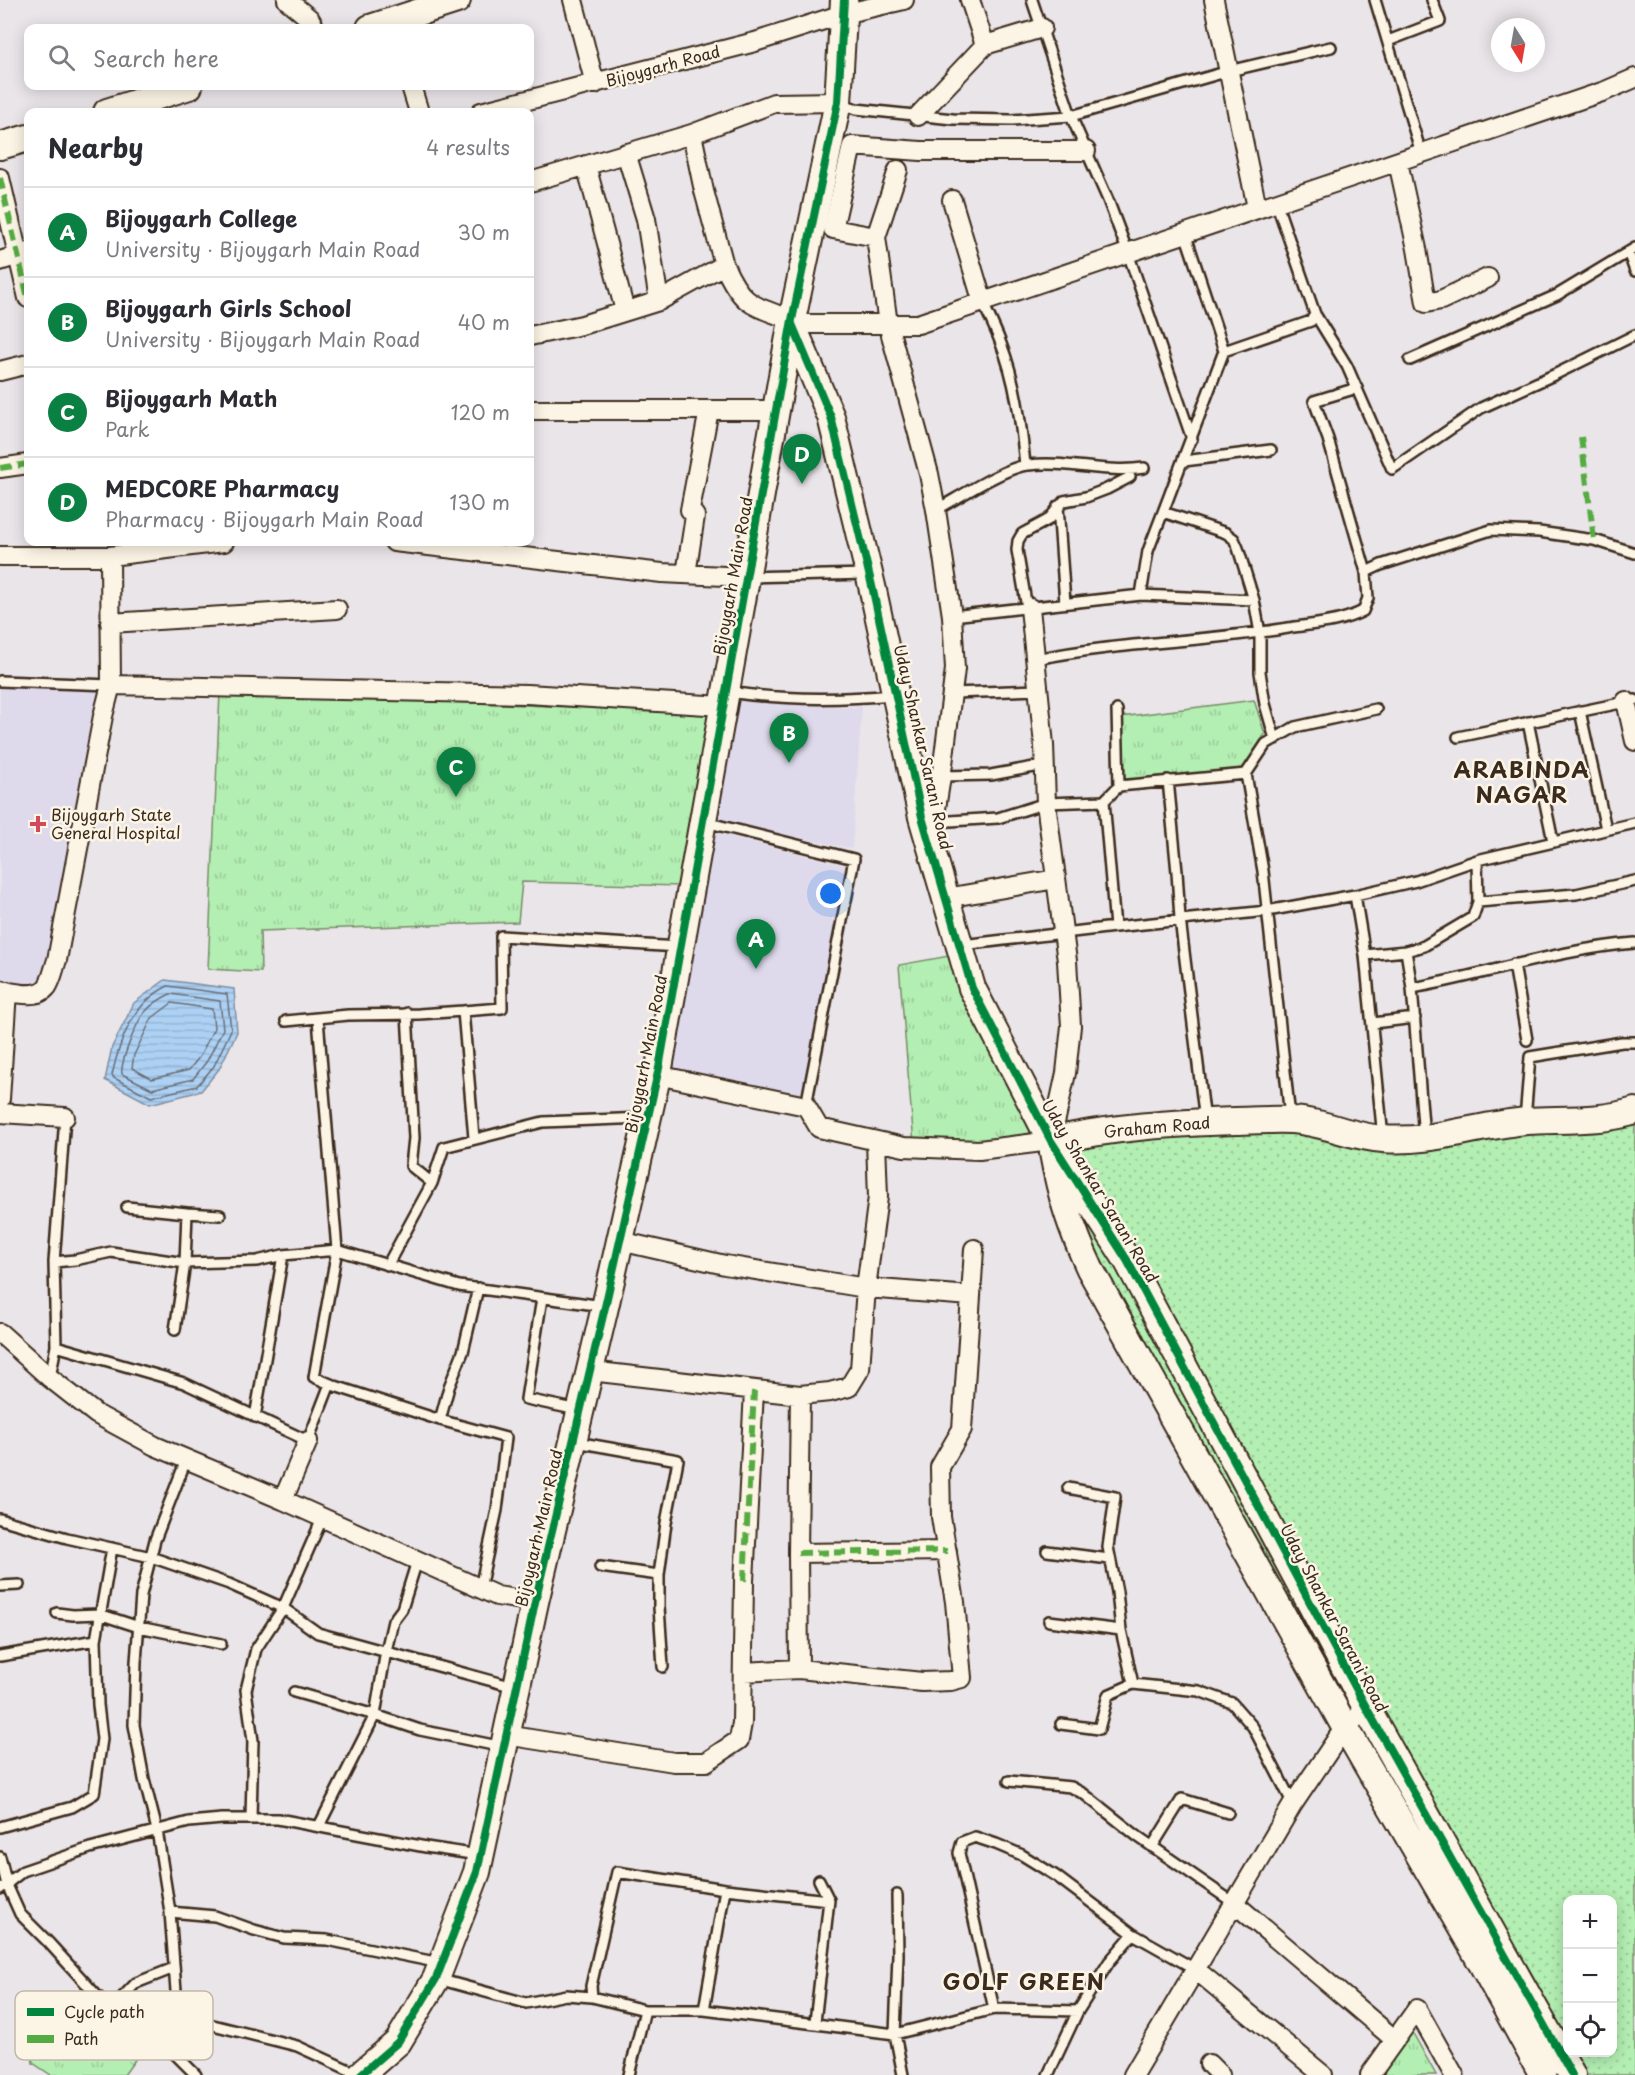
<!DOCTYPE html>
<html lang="en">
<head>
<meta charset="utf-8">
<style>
	:root { --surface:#fff; --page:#f2f2f3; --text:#2b2b33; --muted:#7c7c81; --line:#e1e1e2; --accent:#0b8043 }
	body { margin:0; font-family:"Playpen Sans",sans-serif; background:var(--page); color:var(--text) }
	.controls { position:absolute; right:18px; bottom:18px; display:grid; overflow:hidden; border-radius:12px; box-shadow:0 3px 15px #0003 }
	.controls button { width:54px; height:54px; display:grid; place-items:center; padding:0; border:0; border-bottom:2px solid var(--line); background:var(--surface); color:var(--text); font:30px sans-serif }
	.compass { position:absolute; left:1491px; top:18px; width:54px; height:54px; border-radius:50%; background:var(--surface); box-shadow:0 3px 15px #0003; rotate:169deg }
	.you { position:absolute; left:831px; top:894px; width:21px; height:21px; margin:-15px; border:4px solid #fff; border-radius:50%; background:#1a73e8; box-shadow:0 0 0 9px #1a73e833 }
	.badge { display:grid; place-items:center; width:39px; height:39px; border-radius:50%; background:var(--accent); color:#fff; font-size:20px; font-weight:700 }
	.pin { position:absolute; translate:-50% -50px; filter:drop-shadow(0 2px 3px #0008) }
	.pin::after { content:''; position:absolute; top:32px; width:21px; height:18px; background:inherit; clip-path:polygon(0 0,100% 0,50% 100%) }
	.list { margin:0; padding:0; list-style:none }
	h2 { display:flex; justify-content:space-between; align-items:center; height:78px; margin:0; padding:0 24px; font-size:26px }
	h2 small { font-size:20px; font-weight:400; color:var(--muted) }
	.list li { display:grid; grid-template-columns:39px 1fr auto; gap:18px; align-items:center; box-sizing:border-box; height:90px; padding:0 24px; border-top:2px solid var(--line) }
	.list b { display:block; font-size:22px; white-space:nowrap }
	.list p { margin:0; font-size:20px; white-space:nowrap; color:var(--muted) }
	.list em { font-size:20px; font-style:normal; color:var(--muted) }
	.icon { flex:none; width:33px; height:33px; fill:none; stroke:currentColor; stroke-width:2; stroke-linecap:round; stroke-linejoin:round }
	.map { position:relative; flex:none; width:1635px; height:2075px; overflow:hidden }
	.search { position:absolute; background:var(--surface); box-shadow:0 3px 15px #0003; left:24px; top:24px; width:510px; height:66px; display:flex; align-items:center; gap:15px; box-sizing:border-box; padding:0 21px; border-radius:12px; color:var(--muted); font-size:22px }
	.panel { position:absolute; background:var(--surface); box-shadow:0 3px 15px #0003; left:24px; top:108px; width:510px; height:438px; border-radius:12px }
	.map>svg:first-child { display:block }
	.built { fill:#dedaec }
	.grass { fill:url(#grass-dots); stroke:#778c68; stroke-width:1.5; fill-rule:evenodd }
	.park { fill:url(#park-tufts); stroke:#778c68; stroke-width:1.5 }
	.water { fill:url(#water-rules); stroke:#7f8e9f; stroke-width:1.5 }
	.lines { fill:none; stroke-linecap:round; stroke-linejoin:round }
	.shore { stroke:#696d74; stroke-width:1.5 }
	.lane-casing { stroke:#3b2a1e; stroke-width:14 }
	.street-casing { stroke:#3b2a1e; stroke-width:22 }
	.secondary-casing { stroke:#3b2a1e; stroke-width:30 }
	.lane { stroke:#fcf5e5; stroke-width:9 }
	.street { stroke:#fcf5e5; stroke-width:18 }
	.secondary { stroke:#fcf5e5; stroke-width:26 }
	.quiet { stroke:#55ab43; stroke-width:6; stroke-dasharray:12 6; stroke-linecap:butt }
	.cycleway-casing { stroke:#fcf5e5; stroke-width:11 }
	.cycleway { stroke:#00873e; stroke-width:8 }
	.poi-dot { fill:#d1495b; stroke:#fcf5e5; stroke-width:2 }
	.labels { text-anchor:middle; stroke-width:5; stroke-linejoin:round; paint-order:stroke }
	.street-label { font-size:16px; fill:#3b2a1e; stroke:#fcf5e5 }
	.poi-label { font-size:16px; fill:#3b2a1e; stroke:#fcf5e5; text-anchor:start }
	.district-label { font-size:22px; font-weight:bold; letter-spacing:1.5px; fill:#3b2a1e; stroke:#fcf5e5 }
	.key { fill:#fcf5e5; stroke:#c2b8a9; stroke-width:1.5 }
	.key-label { font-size:16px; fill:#3b2a1e }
</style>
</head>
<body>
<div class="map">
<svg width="1635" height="2075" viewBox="0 0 1635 2075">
	<defs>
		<pattern id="grass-dots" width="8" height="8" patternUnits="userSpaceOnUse" patternTransform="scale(1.5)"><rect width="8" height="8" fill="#b3eeb2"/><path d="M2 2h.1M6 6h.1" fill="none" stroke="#9bcc99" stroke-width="1.8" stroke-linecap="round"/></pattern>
		<pattern id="park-tufts" width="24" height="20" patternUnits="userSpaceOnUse" patternTransform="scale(1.5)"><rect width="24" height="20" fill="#b3eeb2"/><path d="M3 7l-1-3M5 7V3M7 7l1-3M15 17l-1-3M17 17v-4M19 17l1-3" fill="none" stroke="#9bcc99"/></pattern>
		<pattern id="water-rules" width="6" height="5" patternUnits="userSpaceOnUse" patternTransform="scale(1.5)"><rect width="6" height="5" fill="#add1f5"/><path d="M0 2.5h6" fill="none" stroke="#96b4d2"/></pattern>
	</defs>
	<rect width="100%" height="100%" fill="#eae5e9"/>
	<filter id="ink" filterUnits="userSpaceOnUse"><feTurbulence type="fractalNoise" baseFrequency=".0167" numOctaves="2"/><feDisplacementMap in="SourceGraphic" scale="12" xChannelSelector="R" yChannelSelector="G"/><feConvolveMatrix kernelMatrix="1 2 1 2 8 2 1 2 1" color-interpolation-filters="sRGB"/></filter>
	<g filter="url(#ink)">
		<path class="built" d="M 0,684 L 101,689 L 51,958 L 35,987 L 0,982 Z
			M 729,700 L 788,705 L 862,707 L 852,849 L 711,818 Z
			M 709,831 L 847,866 L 803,1099 L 665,1072 Z"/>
		<path class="grass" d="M 1635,1103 L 1635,2075 L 1565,2075 L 1350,1705 L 1101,1269 L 1051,1140 L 1296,1110 L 1406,1141 ZM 1568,1900 L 1612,1900 L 1612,2052 L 1568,2052 Z"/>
		<path class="park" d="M 220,692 L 710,713 L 682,886 L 522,882 L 518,922 L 260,931 L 261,972 L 208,969 Z
			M 1254,700 L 1265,734 L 1243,768 L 1124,784 L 1121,717 Z
			M 949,956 L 964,981 L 1037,1132 L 980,1143 L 914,1144 L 899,965 Z
			M 72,2003 L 91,2010 L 145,2046 L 124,2075 L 51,2075 L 33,2063 L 30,2037 L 49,2015 Z
			M 1409,2026 L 1436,2075 L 1375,2075 Z"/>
		<path class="water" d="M 165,980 L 234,989 L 237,1032 L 219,1069 L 201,1091 L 150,1104 L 105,1080 L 112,1047 L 134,1003 Z"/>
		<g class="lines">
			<path class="shore" d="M 168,986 L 227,994 L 231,1030 L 214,1066 L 197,1086 L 151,1097 L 114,1078 L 112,1075 C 120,1039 133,1003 168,986 Z
				M 170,994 L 220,1001 L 223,1029 L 207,1061 L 193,1079 L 152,1089 L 122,1074 C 120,1062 137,1020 146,1011 C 152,1004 162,998 170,994 Z
				M 172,1003 L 212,1009 L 214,1028 L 200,1056 L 189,1070 L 152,1079 L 132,1068 L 134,1055 L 152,1018 Z"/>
			<g class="lane-casing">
				<path id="lane" d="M 1032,0 L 1071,116 L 1108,200 L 1128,253 L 1192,439
					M 1375,0 L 1421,153
					M 1388,41 L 1440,21 L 1432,0
					M 841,103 L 856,109 L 953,119 L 1012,120 L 1071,116 L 1229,71 L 1331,47
					M 1185,233 L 1224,351
					M 1628,252 L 1635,271
					M 983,303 C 989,316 995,328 1000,341 C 1016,381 1021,423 1025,465
					M 1315,314 L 1347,366 L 1392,469 L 1481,408 L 1556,374 L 1635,335
					M 1410,360 L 1557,295 L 1635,248
					M 1357,388 L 1314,401 L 1328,439 L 1366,572
					M 1184,461 L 1271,450
					M 1058,506 L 1065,603
					M 936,510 C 958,498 1005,467 1028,465 C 1067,460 1105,474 1144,468
					M 749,577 L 867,574
					M 1141,595 L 1254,600
					M 1027,608 L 1017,550 L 1018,541 L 1022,534 L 1048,520 L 1064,501 L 1086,497 L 1107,489 L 1130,477
					M 952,616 L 1141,595 L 1148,551 L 1163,512
					M 1036,659 C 1119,642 1204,642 1288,628 C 1313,624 1340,623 1363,611 L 1368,598 L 1366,572 L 1381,565 L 1491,530 L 1539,532 L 1594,540 L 1635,553
					M 0,681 L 111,685
					M 728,692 C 783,700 838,700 893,695
					M 952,693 L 1039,690
					M 1117,710 L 1119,786
					M 1580,711 L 1606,829
					M 1528,722 L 1553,841
					M 1458,737 L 1635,700
					M 1275,739 L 1265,704 L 1260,672 L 1260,633 L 1254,600 L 1238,548 L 1234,539 L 1226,533 L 1163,512 L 1224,351 L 1311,321 L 1315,314 L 1276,202
					M 941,776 L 991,775 L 1045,765
					M 1168,780 L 1177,872 L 1180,919 L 1205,1121
					M 1104,801 L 1115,927 L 1267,911 L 1355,895 L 1416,881 L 1477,860 L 1635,823
					M 705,822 L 854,859 L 806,1106
					M 934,822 L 998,818 L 1046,803 L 1104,801 L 1119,786 L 1246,774
					M 1355,895 L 1365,955 L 1406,951 L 1424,946 L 1473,917 L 1478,902 L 1477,860
					M 1478,902 L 1576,894 L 1635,881
					M 962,945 L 1115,927
					M 1406,951 L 1412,988 L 1424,1137
					M 1365,955 L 1383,1138
					M 1514,964 L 1527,1040
					M 1412,988 C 1486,975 1559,949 1635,943
					M 463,1011 L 502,1008 L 501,936 L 678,947
					M 407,1013 L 414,1138 L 411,1166 L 432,1183
					M 318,1019 L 337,1250 L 314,1377 L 335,1386 L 440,1420 L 506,1438 L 497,1510 L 480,1588
					M 286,1021 L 348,1015 L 419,1014 L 463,1011 L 474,1138
					M 1373,1023 L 1415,1018
					M 1290,1117 L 1263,871 L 1246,774 L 1266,744 L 1295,727 L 1376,709
					M 1525,1120 L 1530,1057 L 1622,1042 L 1635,1042
					M 127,1207 L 187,1213
					M 54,1262 L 75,1260 L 111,1252 L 185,1263 L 257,1261 L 283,1255 L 337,1250 L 459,1286 L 603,1306
					M 388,1264 L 432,1183 L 444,1147 L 543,1122 L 645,1118
					M 542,1298 L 526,1399 L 578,1410
					M 175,1330 L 185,1263 L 187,1213 L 220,1215
					M 56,1346 L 184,1383 L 308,1441 L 330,1384
					M 50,1377 L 56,1346 L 54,1262 L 65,1117
					M 255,1417 L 283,1255
					M 440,1420 L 449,1387 L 463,1352 L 478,1288
					M 576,1442 L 678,1460 L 666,1523 L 659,1575
					M 186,1460 L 155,1540 L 141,1595 L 136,1662 L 134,1725 L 144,1779 L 157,1830 L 170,1912 L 215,1916 L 254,1930 L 284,1938 L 327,1940 L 440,1963
					M 1068,1488 L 1115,1497 L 1108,1547 L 1117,1592 L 1121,1630 L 1133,1684
					M 0,1519 L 67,1538 L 151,1557 L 229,1584 L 283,1608 L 318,1633 L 514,1687
					M 1047,1551 L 1109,1559
					M 600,1567 L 659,1575 L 659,1607 L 663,1667
					M 0,1586 L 19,1585
					M 57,1613 L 73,1615 L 99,1614 L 139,1627 L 221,1644
					M 1049,1621 L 1121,1630
					M 0,1656 L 96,1640
					M 294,1692 L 375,1715 L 420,1730 L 503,1747
					M 1061,1724 L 1099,1729 L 1108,1695 L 1133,1684 L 1199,1691 L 1232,1703 L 1253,1727 L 1293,1804
					M 1009,1781 L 1071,1787 L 1084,1794 L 1137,1836 L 1234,1903
					M 251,1818 L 253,1741 L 246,1690 L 256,1649 L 283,1608 L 322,1519
					M 319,1826 L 375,1715 L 386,1651 L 393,1621 L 402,1609 L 417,1561
					M 0,1827 L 72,1807 L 94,1794 L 102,1739 L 98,1705 L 96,1640 L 112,1548
					M 1152,1847 L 1182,1799 L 1228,1813
					M 0,1857 L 7,1885 L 20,1914 L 49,1943 L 110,2010 L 172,2051 L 196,2075
					M 0,1889 L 23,1871 L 90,1848 L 189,1822 L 222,1819 L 278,1819 L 426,1847 L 478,1855
					M 897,1895 L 898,1955 L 895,2034 L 994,2009 L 959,1853 L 962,1842 L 975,1837 L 996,1844 L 1022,1855 L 1056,1876 L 1133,1934 L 1195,1969
					M 170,1912 L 177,2004 L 205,2023 L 297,2046 L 358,2074
					M 438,1979 L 526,2003 L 566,1995 L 592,1997 L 645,2010 L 704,2010 L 895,2034 L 903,2075
					M 592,1997 L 591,1986 L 617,1872 L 725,1889 L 829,1900
					M 994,2009 L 1078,2011
					M 110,2010 L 136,1983 L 174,1968
					M 704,2010 L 725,1889
					M 815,2022 L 829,1900 L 819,1880
					M 629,2075 L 645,2010
					M 1048,2075 L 1078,2011 L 1109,1962 L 1133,1934"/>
			</g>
			<g class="street-casing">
				<path id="street" d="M 287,0 L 310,19 L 315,28
					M 573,0 L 595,84
					M 970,0 L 985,45 L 1042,28
					M 1214,0 L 1257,208
					M 411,86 L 419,112
					M 481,112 L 755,42 L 843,14 L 904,0
					M 918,116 L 985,45
					M 692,134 L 704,191 L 724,265
					M 626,153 L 646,219 L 659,301
					M 1398,162 L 1417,249 L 1426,303 L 1441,300 L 1488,278
					M 586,165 L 625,311
					M 898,170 L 876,237 L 888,324 L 929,474 L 936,510 L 952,616 L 955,669 L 943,764 L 931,840
					M 0,178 L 28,298
					M 530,182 L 692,134 L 774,103 L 838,102
					M 952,200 L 983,303
					M 876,237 L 833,229 L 852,146 L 921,151 L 1086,151
					M 0,261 L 28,252
					M 792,324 L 918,324 L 1605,91 L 1635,78
					M 530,336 L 582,325 L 659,301 L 724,265 C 742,306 752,305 792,320
					M 0,371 L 28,364
					M 530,410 L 776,410
					M 0,468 L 28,464
					M 394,542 L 662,573 L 746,577
					M 0,556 L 110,556 L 224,542
					M 686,574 L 695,516 L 690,510 L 709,410
					M 110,623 L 337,609
					M 111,685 L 527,694 L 723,706
					M 1626,701 L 1635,741
					M 946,898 L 1056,879
					M 0,990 C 12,992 37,1000 47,987 C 52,980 54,968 57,960 L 103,716 L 111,685 L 110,556
					M 657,1075 L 806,1106 L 819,1128 L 904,1147 L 979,1150 L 1051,1141 L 1066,1073 L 1071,1026 L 1067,961 L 1046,803 L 1044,745 L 1030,608
					M 0,1099 L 7,991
					M 0,1113 L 65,1117
					M 620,1241 L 725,1265 L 866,1288 L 971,1296 L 962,1429 L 940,1467 L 941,1517 L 955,1602 L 962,1678 L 951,1681 L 922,1682 L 799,1669 L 743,1672
					M 971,1296 L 974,1249
					M 0,1333 L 50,1378 L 96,1414 L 155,1446 L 283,1500 L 497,1596 L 535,1602
					M 590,1371 L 800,1395 L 798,1553 L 799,1669
					M 800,1395 L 830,1392 L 849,1387 L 860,1369 L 866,1288 L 878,1197 L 876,1141
					M 283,1500 L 308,1441
					M 798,1553 L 947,1551
					M 506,1735 L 674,1762 L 706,1762 L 739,1740 L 742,1723 L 744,1581 L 754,1391
					M 1234,1903 L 1394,2039
					M 1195,1969 L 1323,2075
					M 1209,2064 L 1220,2075
					M 1133,2075 L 1293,1804 L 1345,1727 L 1367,1709
					M 1370,2075 L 1417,2009 L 1454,2075"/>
			</g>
			<g class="secondary-casing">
				<path id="secondary" d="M 370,28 L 457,0
					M 107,112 L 189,86
					M 0,146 L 28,138
					M 792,324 L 831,417 L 872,586 L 922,817 L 972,988 L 1051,1141 L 1127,1260 L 1367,1709 L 1572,2075
					M 1051,1141 C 1111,1127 1174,1123 1235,1121 C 1254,1121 1272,1119 1290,1120 C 1322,1121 1351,1137 1383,1139 C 1432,1143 1478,1125 1527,1121 C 1563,1119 1600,1122 1635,1111
					M 1053,1153 C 1061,1197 1071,1228 1090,1269 L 1345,1727 L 1475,1951 L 1543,2075
					M 360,2075 L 398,2042 L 436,1979 L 477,1872 L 535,1602 L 605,1307 L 659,1068 L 792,320 L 838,102 L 844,0"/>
			</g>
			<use href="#lane" class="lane"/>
			<use href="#street" class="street"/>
			<use href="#secondary" class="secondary"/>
			<path class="quiet" d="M 0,178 L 28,298
				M 1581,437 L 1594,540
				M 0,468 L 28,464
				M 798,1553 L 947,1551
				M 744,1581 L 754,1391"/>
			<g class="cycleway-casing">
				<path id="cycleway" d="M 792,324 L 831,417 L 872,586 L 922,817 L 972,988 L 1051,1141 L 1127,1260 L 1367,1709 L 1572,2075
					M 360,2075 L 398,2042 L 436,1979 L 477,1872 L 535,1602 L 605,1307 L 659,1068 L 792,320 L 838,102 L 844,0"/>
			</g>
			<use href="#cycleway" class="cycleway"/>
		</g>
	</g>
	<path class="poi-dot" d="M35 815h6v6h6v6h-6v6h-6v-6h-6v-6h6z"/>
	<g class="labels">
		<g class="street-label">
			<text transform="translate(663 66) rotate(-15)" y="6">Bijoygarh Road</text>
			<text transform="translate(733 576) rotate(-80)" y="6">Bijoygarh Main Road</text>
			<text transform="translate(923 747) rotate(77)" y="6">Uday Shankar Sarani Road</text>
			<text transform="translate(646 1054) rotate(-79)" y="6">Bijoygarh Main Road</text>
			<text transform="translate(1157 1127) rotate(-5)" y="6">Graham Road</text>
			<text transform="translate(1100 1191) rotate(59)" y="6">Uday Shankar Sarani Road</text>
			<text transform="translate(539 1528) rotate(-77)" y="6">Bijoygarh Main Road</text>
			<text transform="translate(1334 1618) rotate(62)" y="6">Uday Shankar Sarani Road</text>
		</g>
		<g class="poi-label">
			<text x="51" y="821">Bijoygarh State<tspan x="51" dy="18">General Hospital</tspan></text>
		</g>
		<g class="district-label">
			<text x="1522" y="778">ARABINDA<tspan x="1522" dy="25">NAGAR</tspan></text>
			<text x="1024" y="1990">GOLF GREEN</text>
		</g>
	</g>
	<rect x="15" y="1991" width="198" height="69" rx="9" class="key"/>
	<rect x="27" y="2008" width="27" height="8" fill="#00873e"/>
	<rect x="27" y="2035" width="27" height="8" fill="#55ab43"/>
	<g class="key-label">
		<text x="64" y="2018">Cycle path</text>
		<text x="64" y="2045">Path</text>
	</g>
</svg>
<div class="controls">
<button>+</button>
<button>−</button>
<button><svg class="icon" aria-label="locate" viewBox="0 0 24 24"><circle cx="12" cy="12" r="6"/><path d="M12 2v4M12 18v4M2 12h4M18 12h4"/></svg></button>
</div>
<svg class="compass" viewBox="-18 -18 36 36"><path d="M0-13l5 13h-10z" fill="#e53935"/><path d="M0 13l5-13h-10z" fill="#7c7c81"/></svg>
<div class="you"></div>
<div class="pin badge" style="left:756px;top:969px">A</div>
<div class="pin badge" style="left:789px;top:763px">B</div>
<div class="pin badge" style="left:456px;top:797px">C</div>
<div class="pin badge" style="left:802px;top:484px">D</div>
<div class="search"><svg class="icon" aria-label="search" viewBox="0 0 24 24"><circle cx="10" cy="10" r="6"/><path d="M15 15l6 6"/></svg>Search here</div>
<section class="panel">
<h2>Nearby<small>4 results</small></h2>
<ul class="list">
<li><span class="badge">A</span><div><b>Bijoygarh College</b><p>University · Bijoygarh Main Road</p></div><em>30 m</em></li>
<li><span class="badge">B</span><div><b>Bijoygarh Girls School</b><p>University · Bijoygarh Main Road</p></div><em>40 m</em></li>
<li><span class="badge">C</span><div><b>Bijoygarh Math</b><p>Park</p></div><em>120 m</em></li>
<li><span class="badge">D</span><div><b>MEDCORE Pharmacy</b><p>Pharmacy · Bijoygarh Main Road</p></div><em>130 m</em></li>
</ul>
</section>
</div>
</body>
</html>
